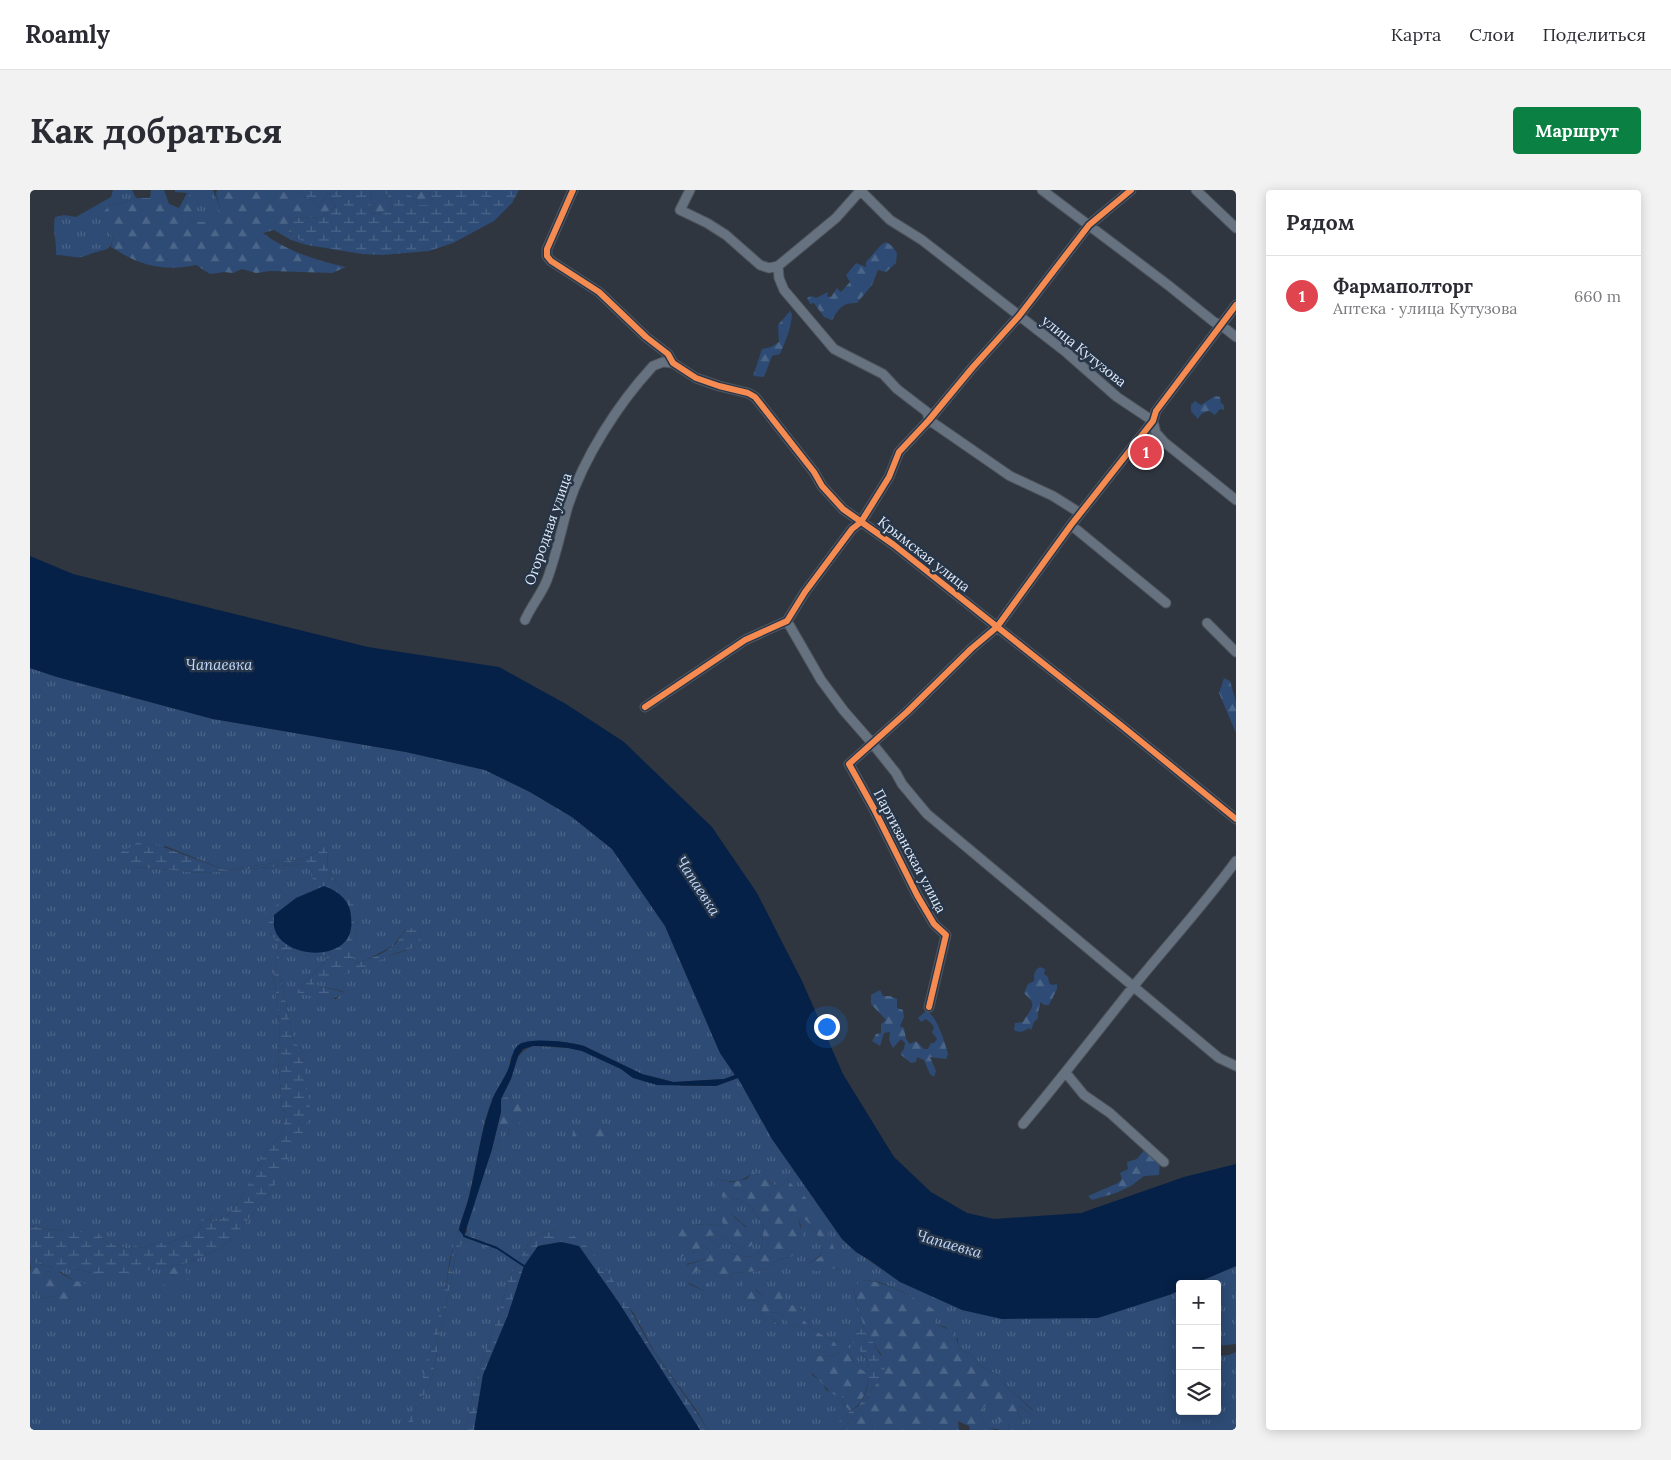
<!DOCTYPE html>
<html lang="ru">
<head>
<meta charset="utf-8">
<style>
	:root { --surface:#fff; --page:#f2f2f3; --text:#2b2b33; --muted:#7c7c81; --line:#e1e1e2; --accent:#0b8043 }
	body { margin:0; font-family:Lora,serif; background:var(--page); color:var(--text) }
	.controls { position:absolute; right:15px; bottom:15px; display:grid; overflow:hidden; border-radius:5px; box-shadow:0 2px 12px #0003 }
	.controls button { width:45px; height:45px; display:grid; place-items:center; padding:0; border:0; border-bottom:1px solid var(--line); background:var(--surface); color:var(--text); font:25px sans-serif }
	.you { position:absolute; left:796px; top:836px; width:18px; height:18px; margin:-12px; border:4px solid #fff; border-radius:50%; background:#1a73e8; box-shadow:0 0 0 8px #1a73e833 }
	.badge { display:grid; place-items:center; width:32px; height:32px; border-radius:50%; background:var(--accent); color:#fff; font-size:16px; font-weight:700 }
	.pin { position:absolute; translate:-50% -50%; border:2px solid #fff; box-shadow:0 1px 5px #0006 }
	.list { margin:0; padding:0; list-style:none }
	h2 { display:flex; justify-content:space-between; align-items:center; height:65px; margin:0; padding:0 20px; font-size:21px }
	h2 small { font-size:16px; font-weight:400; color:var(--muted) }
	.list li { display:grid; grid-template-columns:32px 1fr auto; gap:15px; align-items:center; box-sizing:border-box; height:80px; padding:0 20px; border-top:1px solid var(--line) }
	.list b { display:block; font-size:19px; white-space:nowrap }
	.list p { margin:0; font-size:16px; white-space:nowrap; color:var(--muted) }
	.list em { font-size:16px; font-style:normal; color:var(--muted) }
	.icon { flex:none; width:28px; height:28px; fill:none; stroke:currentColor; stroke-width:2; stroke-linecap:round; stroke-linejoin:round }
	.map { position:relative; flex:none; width:1206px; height:1240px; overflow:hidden; border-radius:5px }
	header { display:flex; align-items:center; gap:30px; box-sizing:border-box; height:70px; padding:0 25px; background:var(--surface); border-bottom:1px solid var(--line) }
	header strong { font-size:24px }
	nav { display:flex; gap:28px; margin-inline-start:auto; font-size:18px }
	.intro { display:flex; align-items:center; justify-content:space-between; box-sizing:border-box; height:120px; padding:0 30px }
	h1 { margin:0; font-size:35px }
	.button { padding:12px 22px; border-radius:5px; background:var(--accent); color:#fff; font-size:18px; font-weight:700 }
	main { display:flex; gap:30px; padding:0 30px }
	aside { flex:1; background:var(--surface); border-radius:5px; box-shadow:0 2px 12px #0003 }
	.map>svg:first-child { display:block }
	.grass { fill:url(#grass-tufts); fill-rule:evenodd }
	.forest { fill:url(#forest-firs) }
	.wetland { fill:url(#wetland-marsh) }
	.water { fill:#062147 }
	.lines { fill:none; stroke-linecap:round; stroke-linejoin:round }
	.stream { stroke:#062147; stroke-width:2 }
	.minor-casing { stroke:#4d545c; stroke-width:11 }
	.minor { stroke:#677280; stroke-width:9 }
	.cycleway-casing { stroke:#273548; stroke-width:9 }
	.cycleway { stroke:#f68b52; stroke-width:6 }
	.labels { text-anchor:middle; stroke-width:5; stroke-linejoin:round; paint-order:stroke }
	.street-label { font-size:14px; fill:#e2ebf8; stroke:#273548 }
	.water-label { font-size:15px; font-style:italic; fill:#c2dafd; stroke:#273548 }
</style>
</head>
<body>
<header>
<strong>Roamly</strong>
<nav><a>Карта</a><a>Слои</a><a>Поделиться</a></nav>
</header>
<div class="intro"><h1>Как добраться</h1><a class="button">Маршрут</a></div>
<main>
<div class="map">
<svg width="1206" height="1240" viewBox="0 0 1206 1240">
	<defs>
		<pattern id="grass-tufts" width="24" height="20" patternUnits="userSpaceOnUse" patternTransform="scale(1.25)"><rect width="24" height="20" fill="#2d4b74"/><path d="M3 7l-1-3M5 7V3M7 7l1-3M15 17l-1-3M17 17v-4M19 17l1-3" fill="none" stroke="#4b6589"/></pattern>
		<pattern id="forest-firs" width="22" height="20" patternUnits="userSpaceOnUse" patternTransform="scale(1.25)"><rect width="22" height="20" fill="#2d4b74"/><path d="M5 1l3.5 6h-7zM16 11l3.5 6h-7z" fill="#4b6589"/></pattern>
		<pattern id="wetland-marsh" width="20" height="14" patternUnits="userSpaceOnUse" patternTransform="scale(1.25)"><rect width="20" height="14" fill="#2d4b74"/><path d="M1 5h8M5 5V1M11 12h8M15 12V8" fill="none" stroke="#4b6589"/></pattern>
	</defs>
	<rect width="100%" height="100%" fill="#2f3640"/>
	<path class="grass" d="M 83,0 L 102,0 L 106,8 L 93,13 L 79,16 L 72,36 L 83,47 C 80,61 79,58 67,62 C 61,63 57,66 51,67 C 43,68 35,65 26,65 C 27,52 22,40 25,27 L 34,25 L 46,27 L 81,7 Z
		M 145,0 L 183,0 L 190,17 L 181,32 L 163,32 L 159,28 L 157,3 L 145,2 Z
		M 0,478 L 27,487 L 183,529 L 376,562 L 455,580 L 500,602 L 542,627 L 582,659 L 635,736 L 690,863 L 705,885 L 694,889 L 644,892 L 612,884 L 554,856 C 534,850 511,850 491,853 L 481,867 L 479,878 L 462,909 L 455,930 L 439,1006 L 420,1068 L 414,1107 L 398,1166 L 391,1197 L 382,1226 L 374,1240 L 0,1240 L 0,1102 L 7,1103 L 13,1108 L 27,1106 L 44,1091 L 31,1082 L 1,1081 L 0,1071 L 23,1078 L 43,1078 L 61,1083 L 127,1078 L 157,1073 L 191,1058 L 206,1044 L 229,1016 L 246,994 L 280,923 L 271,859 L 263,850 L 251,788 L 251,769 L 256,759 L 280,766 L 296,765 L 297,768 L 293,774 L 266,802 L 306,809 L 314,802 C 303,797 290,799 281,792 L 386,757 L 375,740 L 363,756 L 336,770 L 326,773 L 320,760 L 314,760 L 314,757 L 326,746 L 328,729 L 323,712 L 298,682 L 297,653 L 293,653 L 288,662 L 272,669 L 195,680 L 135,656 L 107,677 L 173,683 L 273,674 L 279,676 L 284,694 L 273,701 L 239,743 L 249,755 L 244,782 L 250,844 L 248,865 L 252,920 L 256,921 L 252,943 L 231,970 L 210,1010 L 198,1025 L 184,1032 L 180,1030 L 182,1022 L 169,1034 L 172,1037 L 162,1044 L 136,1054 L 129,1052 L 113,1058 L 105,1056 L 97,1059 L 89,1055 L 75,1052 L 72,1048 L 73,1045 L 24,1040 L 0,1036 Z
		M 503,856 L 538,858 L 552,861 L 591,879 L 603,888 L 652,896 L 686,896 L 708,888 L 742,949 L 812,1049 C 829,1066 851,1077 870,1092 L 1139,1105 L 1150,1100 L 1150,1221 L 1187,1221 L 1187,1166 L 1199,1165 L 1206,1162 L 1206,1240 L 999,1240 L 987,1223 L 990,1216 L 1005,1227 L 1002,1219 L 981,1201 L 964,1183 L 951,1176 L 942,1165 L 933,1161 L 928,1157 L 928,1149 L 915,1137 L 905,1134 L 904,1130 L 909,1123 C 894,1114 847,1083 830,1092 C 830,1092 825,1097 824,1098 L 826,1111 L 834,1137 L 820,1145 L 837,1171 L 840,1182 C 824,1181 820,1165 817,1152 C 801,1153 783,1141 773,1129 L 773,1120 L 765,1117 L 753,1108 L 733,1107 L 726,1099 L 711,1107 L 729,1112 L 731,1115 L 732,1127 L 749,1136 L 740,1125 L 740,1122 L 750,1123 L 760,1135 L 772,1138 L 779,1143 L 808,1156 L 806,1165 L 796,1167 L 784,1165 L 782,1185 L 792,1192 L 796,1200 L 814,1206 L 812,1213 L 820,1221 L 802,1240 L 678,1240 L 667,1221 L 625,1163 L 603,1122 L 527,1040 L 515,1042 L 503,1047 L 488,1071 L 478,1090 L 472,1115 L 449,1180 L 435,1240 L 379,1240 L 402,1186 L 406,1170 L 409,1146 L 415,1123 L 426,1064 L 433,1052 L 440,1049 L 453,1054 L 455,1058 L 461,1060 L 466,1058 C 457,1051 445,1050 437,1042 L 437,1035 L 462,959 L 468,958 L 472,936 L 478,938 L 479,946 L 484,911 L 480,906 L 471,909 C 474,902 477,896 480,890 C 488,874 483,864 503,856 ZM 722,982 L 740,991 L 748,998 L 754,993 L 757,988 C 764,999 776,1007 783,1018 C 796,1036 804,1059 811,1080 L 802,1077 L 777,1075 L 791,1065 C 794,1052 784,1036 773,1028 L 768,1029 L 771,1036 L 761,1067 L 749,1069 L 738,1078 L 729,1081 L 703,1083 L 699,1089 C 685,1090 678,1073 663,1083 L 665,1089 L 676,1102 L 659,1094 L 657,1074 L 679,1068 L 680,1060 L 673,1055 L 663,1063 L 664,1035 L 676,1034 L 696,1036 L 691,1026 L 691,1018 C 701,1021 708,1031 717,1037 L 712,1059 L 688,1045 L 677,1046 C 693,1063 703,1066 725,1067 L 731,1058 L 734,1037 L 721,1016 L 710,1010 L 693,1007 L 685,989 C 698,991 712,995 722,982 Z
		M 1206,1076 L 1206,1154 L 1187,1156 L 1187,1094 L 1164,1094 Z
		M 959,1213 C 967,1217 979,1230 980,1240 C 967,1240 958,1240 951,1227 L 954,1217 Z"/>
	<path class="forest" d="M 121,0 L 134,0 L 139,14 L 149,18 L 157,3 L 166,14 L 159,28 L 163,32 L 181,32 L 190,17 L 186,4 L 187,0 L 267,0 L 288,15 L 299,3 L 305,17 L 290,28 L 262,27 L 258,41 L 277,55 L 261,50 L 244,40 L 233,43 C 256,61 288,71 316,77 L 302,83 L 241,81 L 226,83 L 212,79 L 203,83 L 194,82 L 180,84 L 166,75 C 132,82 109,75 81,57 L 83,47 L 72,36 L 71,25 L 79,16 L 93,13 L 106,8 L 120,8 Z
		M 342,0 L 353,0 L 360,9 L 363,17 C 355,25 351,26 340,22 Z
		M 376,0 L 397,0 L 404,10 L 405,15 L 389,15 Z
		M 856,52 L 862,56 L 867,63 L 866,73 L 856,82 L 848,80 L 842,95 L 827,113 C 811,113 810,118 802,130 L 794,127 L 784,113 L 780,114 L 777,108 L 781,106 L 786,108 L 798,102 L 797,106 L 801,107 L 807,98 L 811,102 L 820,92 L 816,85 L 826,73 L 836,77 L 836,72 L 851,55 Z
		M 760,121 L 762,124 C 761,138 756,151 750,164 L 742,166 L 734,187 L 723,186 L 732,159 L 741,157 L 749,152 L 748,135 Z
		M 1185,206 L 1190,207 L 1191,213 L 1194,215 L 1194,220 L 1190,219 L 1185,225 L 1179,221 C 1173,222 1171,224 1168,229 L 1161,221 L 1161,215 L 1165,211 L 1171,215 Z
		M 1194,488 L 1200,491 L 1206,512 L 1206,543 L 1189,503 Z
		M 1010,777 L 1015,779 L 1014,784 L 1018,787 L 1019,793 L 1022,795 L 1027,794 L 1027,799 L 1019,815 L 1014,815 L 1010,812 C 1010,818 1007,822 1008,828 L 1004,832 L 1001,840 L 999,838 C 993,842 990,843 984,840 L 985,833 L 993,832 C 996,825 1007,817 1000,809 C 998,806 995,805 994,803 L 998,794 L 1004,791 C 1004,784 1004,780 1010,777 Z
		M 850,800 L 853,806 L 860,806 L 867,809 L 867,818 L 873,820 L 874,827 L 870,836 L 874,838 L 876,849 L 880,854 L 886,851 L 894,859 L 898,859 L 901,853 L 904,853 L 907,849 L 902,842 L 904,838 L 902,834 L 896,829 L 891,832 L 888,828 L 896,821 C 907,825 915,853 918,864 L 916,869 L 900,867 L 906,881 L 904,887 L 900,884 L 894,870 L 887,867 L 886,872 L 881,873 L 870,864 L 874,859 L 875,853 L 871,849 L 863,858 L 859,850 L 860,842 L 854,843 L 850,856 L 842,851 L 846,844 L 851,843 L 851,834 L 856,830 L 841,814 L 841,805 Z
		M 480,906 L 484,911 L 494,910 L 497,915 C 493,927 488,937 480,947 L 478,938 L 472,936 L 468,958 L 462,959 L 471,922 L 471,909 Z
		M 552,934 L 572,936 L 579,943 L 574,949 C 565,945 560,947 551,952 L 542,949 L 543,940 Z
		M 1116,958 L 1130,972 L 1129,985 L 1114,986 L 1101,996 L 1086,1003 L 1062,1010 L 1058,1006 L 1088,993 L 1092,989 L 1090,983 L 1098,979 L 1097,972 L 1107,969 Z
		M 722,982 L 730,984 L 748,998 L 754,993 L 756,987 C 764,999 775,1005 783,1016 C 793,1030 807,1063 812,1080 C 797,1075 794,1084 780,1080 L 777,1075 L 791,1066 C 794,1052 784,1036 773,1028 L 768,1029 L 773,1047 L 772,1055 L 761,1067 L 749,1069 L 738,1078 L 729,1081 L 703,1083 L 699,1089 C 685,1090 677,1073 664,1083 L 665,1089 L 676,1091 L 680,1097 L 676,1102 L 652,1089 L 647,1078 L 679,1068 L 680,1060 L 673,1055 L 663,1063 L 650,1067 L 643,1057 L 645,1036 L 658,1027 L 664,1035 L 676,1034 L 695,1036 L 691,1026 L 691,1018 L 698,1020 L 706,1029 L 727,1046 L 721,1056 L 712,1059 L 688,1045 L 677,1046 C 693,1063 703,1066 725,1067 L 731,1058 L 734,1037 L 721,1016 L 710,1010 L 693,1007 L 682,993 L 684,989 L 703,992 L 717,989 Z
		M 145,1076 L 153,1078 L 159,1089 L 138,1101 L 133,1095 L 135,1088 Z
		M 9,1077 L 18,1082 L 25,1080 L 44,1091 L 53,1092 L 59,1099 L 57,1108 L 30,1110 L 27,1106 L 13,1108 L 7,1103 L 0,1102 L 0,1080 Z
		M 716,1090 L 733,1107 L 742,1097 L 749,1097 C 754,1110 761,1116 773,1120 L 773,1129 C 783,1141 801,1153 817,1152 C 820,1165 824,1181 840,1182 C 837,1197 835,1213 820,1221 L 812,1213 L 814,1206 C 801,1207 798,1199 790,1191 C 784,1185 780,1182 776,1174 L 784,1165 L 796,1167 L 806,1165 L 808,1156 L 793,1155 L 772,1138 L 760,1135 L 750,1123 L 740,1122 L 740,1125 L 750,1138 L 732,1127 L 731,1115 L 729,1112 L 711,1107 L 711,1099 Z
		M 837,1090 C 864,1095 886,1109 910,1123 L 904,1130 L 905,1134 C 917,1139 928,1141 928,1157 L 933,1161 L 942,1165 L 951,1176 L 964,1183 L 981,1201 L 1009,1226 L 1005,1227 L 990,1216 L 987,1223 L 999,1240 L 980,1240 L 979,1235 C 967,1232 967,1227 964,1216 L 959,1213 L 954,1217 L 951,1227 L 954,1232 L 964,1240 L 940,1240 L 939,1236 L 928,1231 L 929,1240 L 811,1240 L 835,1214 L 843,1198 L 850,1190 L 851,1164 L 838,1146 L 834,1137 L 826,1111 L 824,1098 L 830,1092 Z"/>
	<path class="wetland" d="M 267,0 L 342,0 L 340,22 C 350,26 355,25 363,17 L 360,9 L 353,0 L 376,0 L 389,15 L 404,15 L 404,10 L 397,0 L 489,0 L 482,13 L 464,31 L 423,53 L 399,61 L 352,65 L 332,64 L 277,55 L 258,41 L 262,27 L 290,28 L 305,17 L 299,3 L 288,15 Z
		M 120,652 L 195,680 L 272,669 L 288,662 L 293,652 L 297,652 L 298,682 L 323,712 L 328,729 L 326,746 L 314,758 L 315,760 L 320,760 L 326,773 C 338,770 352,764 362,757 C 374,748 367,742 385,737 L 394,744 L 386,757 L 366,763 L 321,783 L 282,792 C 289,799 303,797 314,803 C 299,814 283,807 266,802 L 293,774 L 297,768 L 296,765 L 280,766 L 256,759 L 251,769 L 251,788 L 263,850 L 271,859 L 281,923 L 274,940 L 246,994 L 229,1016 L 206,1044 L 191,1058 L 157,1073 L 90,1085 L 61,1083 L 43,1078 L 23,1078 L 0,1071 L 0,1036 L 24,1040 L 74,1044 L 72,1048 L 75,1052 L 89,1055 L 97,1059 L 105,1056 L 113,1058 L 129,1052 L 136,1054 L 162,1044 L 172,1037 L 168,1033 L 182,1021 L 180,1030 L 184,1032 L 198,1025 L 210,1010 L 231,970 L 252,943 L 256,921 L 252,920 L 248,865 L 250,844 L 244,782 L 249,755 L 232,734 L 237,720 L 284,694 L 279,677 L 273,674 L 173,683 L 107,677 L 95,669 L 90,663 L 107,653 Z
		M 429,1040 L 434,1046 L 437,1042 C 445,1050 457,1051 467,1058 L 461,1060 L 454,1058 L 453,1054 L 440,1049 L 433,1052 L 426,1064 L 415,1123 L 409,1146 L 406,1170 L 402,1186 L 382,1234 L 379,1240 L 374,1240 C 387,1217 392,1193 397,1167 C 402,1147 409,1128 413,1108 C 419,1085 420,1062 429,1040 Z
		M 527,1040 C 568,1043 605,1133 626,1165 C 643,1190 662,1214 678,1240 L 670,1240 L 589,1113 L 549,1056 L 531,1052 L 508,1056 L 494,1076 L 478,1125 L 453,1185 L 444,1240 L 435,1240 L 449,1180 L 472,1115 L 478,1090 L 488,1071 L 503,1047 L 515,1042 Z
		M 834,1137 L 855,1173 L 855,1181 L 850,1190 L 843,1198 L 835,1214 L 811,1240 L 802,1240 C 807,1234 812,1228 818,1223 C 821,1220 825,1219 828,1216 C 837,1207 842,1183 837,1171 C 833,1161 822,1156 820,1145 Z"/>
	<path class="water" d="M 0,366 L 43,384 L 338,457 L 469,477 L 536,514 L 594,552 L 682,637 L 727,703 L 772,791 L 813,884 L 864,967 L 901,1002 L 937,1023 L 964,1029 L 1051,1023 L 1154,987 L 1206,974 L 1206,1076 L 1164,1094 L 1150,1094 L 1150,1100 L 1139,1105 L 1068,1128 L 972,1129 L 932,1120 L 870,1092 L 838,1069 L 826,1062 L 812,1049 L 742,949 L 708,888 L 686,896 L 627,895 L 603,888 L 591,879 L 552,861 L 538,858 L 516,856 L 503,856 L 493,859 L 488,866 L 481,889 L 471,909 L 471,922 L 462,959 L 434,1046 L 429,1040 C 431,1029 436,1019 439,1007 C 447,976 450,942 462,911 C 466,899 475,889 479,877 C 482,870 482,858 490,854 C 503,847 541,852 554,856 L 612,884 L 643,892 L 694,889 L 705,885 L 690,863 L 635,736 L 582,659 L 542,627 L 500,602 L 455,580 L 376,562 L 183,529 L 27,487 L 0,478 Z
		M 294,696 C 308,701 320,710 321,726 C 321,730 322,734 321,738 C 317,772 255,769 245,740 C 243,736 244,729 244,725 L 266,708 Z
		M 531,1052 L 549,1056 L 589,1113 L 670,1240 L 444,1240 L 453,1185 L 478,1125 L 494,1076 L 508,1056 Z"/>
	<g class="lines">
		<path class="stream" d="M 434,1046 L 467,1058 L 494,1076"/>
		<g class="minor-casing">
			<path id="minor" d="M 543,0 L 517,59 L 517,66 L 521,71 L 569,102 L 616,147 L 638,164 L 643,173 L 666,188 L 689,196 L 718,203 L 725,207 L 784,282 L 792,296 L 813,319 L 864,355 L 1092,536 L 1206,629
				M 660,0 L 650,20 L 677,33 L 696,45 L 730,75 L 739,78 L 748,76 L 749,88 L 754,100 L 804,159 L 853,184 L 867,199 L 897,222 L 899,230 L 980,286 L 1023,306 L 1050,323
				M 830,0 L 860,30 L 892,50 L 1037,163 L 1087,207 L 1123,231 L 1126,243 L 1134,252 L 1206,310
				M 1012,0 L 1138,95 L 1184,132 L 1191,135 L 1206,147
				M 1166,0 L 1206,38
				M 748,76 L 806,28 L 830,1
				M 1041,335 L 1136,413
				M 495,430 C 501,416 511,405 517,390 C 526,366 531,341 538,316 C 554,267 588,214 623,176 L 633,172 L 643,173
				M 757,431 L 791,490 L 814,521 L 842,553 L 866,583 L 872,594 L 897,624 L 1189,868 L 1206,876
				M 1177,433 L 1206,462
				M 615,517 L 715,450 L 757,431 L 775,402 L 822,339 L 831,332 L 859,287 L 869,262 L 899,230 L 943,177 L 989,126 L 1059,35 L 1101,0
				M 899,817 L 916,745 L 904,734 L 887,705 L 844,619 L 819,574 L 877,522 L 941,459 L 967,437 L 1041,335 L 1123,231 L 1126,221 L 1206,115
				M 1036,883 L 1054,905 L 1080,923 L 1134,972
				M 993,934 C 1031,889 1066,843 1103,797 C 1137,755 1174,715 1206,671"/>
		</g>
		<use href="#minor" class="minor"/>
		<g class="cycleway-casing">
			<path id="cycleway" d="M 543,0 L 517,59 L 517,66 L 521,71 L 569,102 L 616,147 L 638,164 L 643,173 L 666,188 L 689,196 L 718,203 L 725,207 L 784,282 L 792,296 L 813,319 L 864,355 L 1092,536 L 1206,629
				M 615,517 L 715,450 L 757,431 L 775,402 L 822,339 L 831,332 L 859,287 L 869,262 L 899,230 L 943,177 L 989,126 L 1059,35 L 1101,0
				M 899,817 L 916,745 L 904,734 L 887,705 L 844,619 L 819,574 L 877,522 L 941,459 L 967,437 L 1041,335 L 1123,231 L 1126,221 L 1206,115"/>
		</g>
		<use href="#cycleway" class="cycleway"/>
	</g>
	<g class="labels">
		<g class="street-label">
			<text transform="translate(1054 161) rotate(39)" y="5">улица Кутузова</text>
			<text transform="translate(518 339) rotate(-71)" y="5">Огородная улица</text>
			<text transform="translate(894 364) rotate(38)" y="5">Крымская улица</text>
			<text transform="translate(880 661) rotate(62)" y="5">Партизанская улица</text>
		</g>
		<g class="water-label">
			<text x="189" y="480">Чапаевка</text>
			<text transform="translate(668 696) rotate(57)" y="5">Чапаевка</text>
			<text transform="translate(919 1054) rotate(16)" y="5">Чапаевка</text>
		</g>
	</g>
</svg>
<div class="controls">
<button>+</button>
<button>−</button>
<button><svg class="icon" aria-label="layers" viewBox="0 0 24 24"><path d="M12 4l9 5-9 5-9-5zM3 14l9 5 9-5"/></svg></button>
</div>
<div class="you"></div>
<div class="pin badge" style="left:1116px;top:262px;background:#e0444e">1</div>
</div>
<aside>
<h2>Рядом<small></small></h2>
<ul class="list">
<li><span class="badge" style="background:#e0444e">1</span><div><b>Фармаполторг</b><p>Аптека · улица Кутузова</p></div><em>660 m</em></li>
</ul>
</aside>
</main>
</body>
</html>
